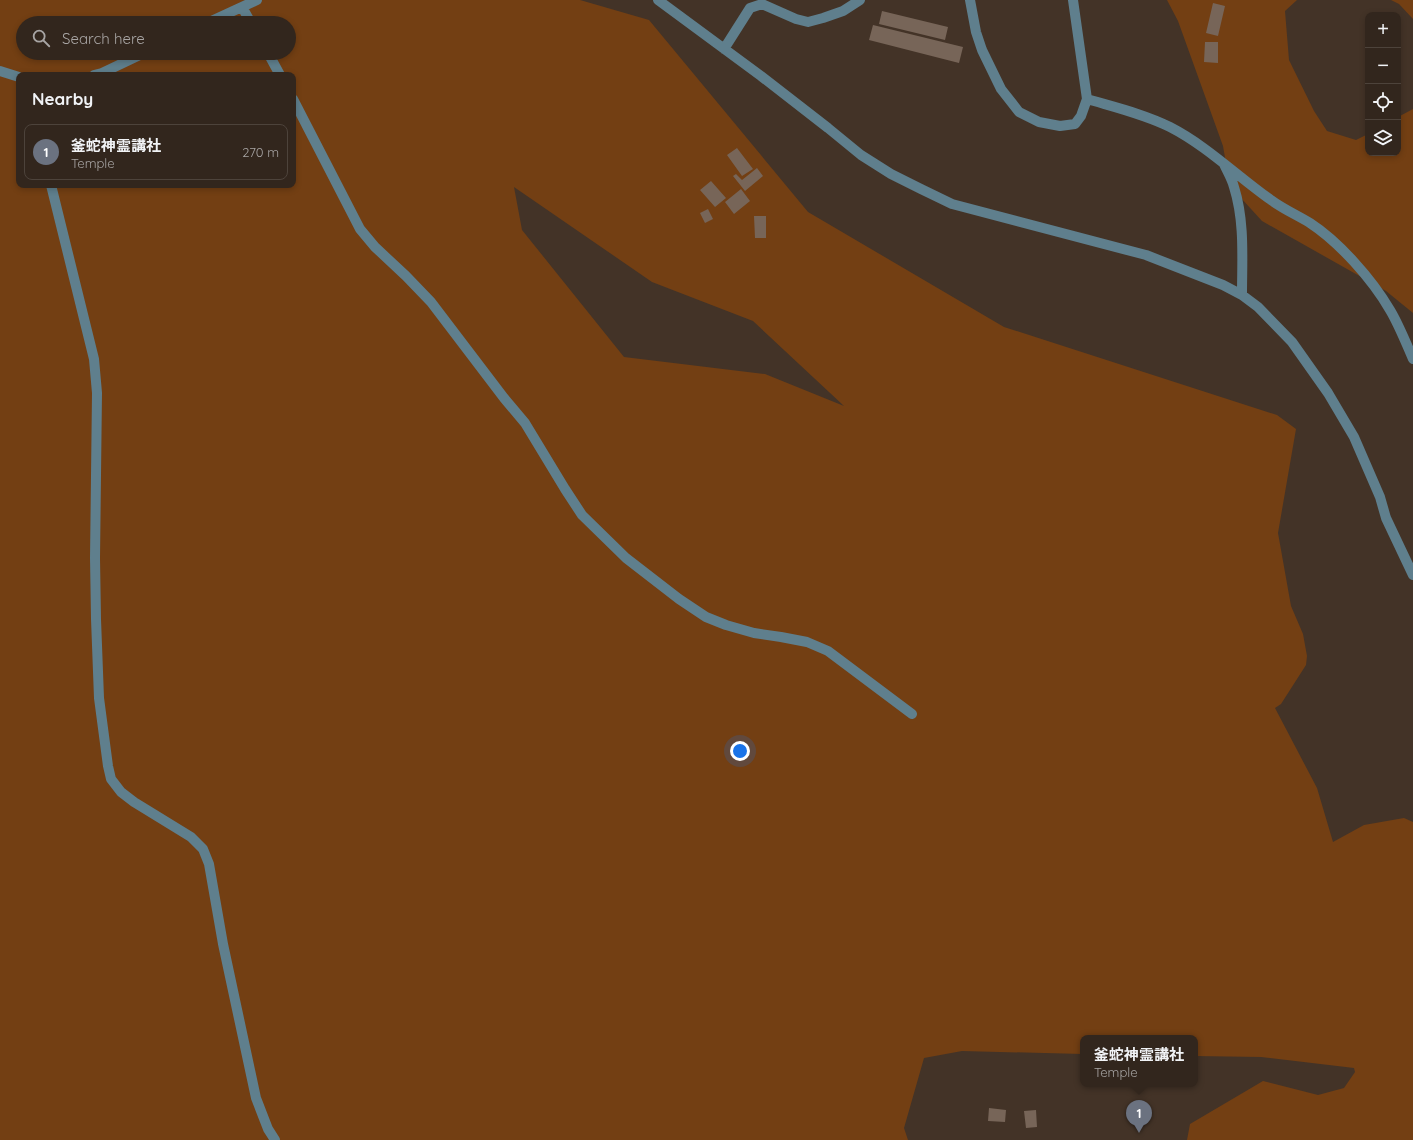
<!DOCTYPE html>
<html lang="en">
<head>
<meta charset="utf-8">
<style>
	:root { --surface:#32261d; --page:#3a2e26; --text:#f1f3f6; --muted:#a8a5a4; --line:#4d433b; --accent:#d93025 }
	body { margin:0; font-family:Quicksand,"Noto Sans JP",sans-serif; background:var(--page); color:var(--text) }
	.controls { position:absolute; right:12px; top:12px; display:grid; overflow:hidden; border-radius:8px; box-shadow:0 2px 6px #0003 }
	.controls button { width:36px; height:36px; display:grid; place-items:center; padding:0; border:0; border-bottom:1px solid var(--line); background:var(--surface); color:var(--text); font:20px sans-serif }
	.you { position:absolute; left:740px; top:751px; width:14px; height:14px; margin:-10px; border:3px solid #fff; border-radius:50%; background:#1a73e8; box-shadow:0 0 0 6px #1a73e833 }
	.badge { display:grid; place-items:center; width:26px; height:26px; border-radius:50%; background:var(--accent); color:#fff; font-size:13px; font-weight:700 }
	.pin { position:absolute; translate:-50% -33px; filter:drop-shadow(0 1px 2px #0008) }
	.pin::after { content:''; position:absolute; top:21px; width:14px; height:12px; background:inherit; clip-path:polygon(0 0,100% 0,50% 100%) }
	.popup { position:absolute; left:1080px; top:1035px; width:118px; height:52px; box-sizing:border-box; display:grid; place-content:center; border-radius:8px; background:var(--surface); filter:drop-shadow(0 1px 3px #0005); font-size:13px; white-space:nowrap; color:var(--muted) }
	.popup b { font-size:15px; color:var(--text) }
	.popup::after { content:''; position:absolute; left:50%; top:100%; margin-left:-8px; border:8px solid transparent; border-top-color:var(--surface) }
	.list { margin:0; padding:0; list-style:none }
	h2 { display:flex; justify-content:space-between; align-items:center; height:52px; margin:0; padding:0 16px; font-size:17px }
	h2 small { font-size:13px; font-weight:400; color:var(--muted) }
	.list li { display:grid; grid-template-columns:26px 1fr auto; gap:12px; align-items:center; box-sizing:border-box; height:56px; margin:0 8px 8px; padding:0 8px; border:1px solid var(--line); border-radius:8px }
	.list b { display:block; font-size:15px; white-space:nowrap }
	.list p { margin:0; font-size:13px; white-space:nowrap; color:var(--muted) }
	.list em { font-size:13px; font-style:normal; color:var(--muted) }
	.icon { flex:none; width:22px; height:22px; fill:none; stroke:currentColor; stroke-width:2; stroke-linecap:round; stroke-linejoin:round }
	.map { position:relative; flex:none; width:1413px; height:1140px; overflow:hidden }
	.search { position:absolute; background:var(--surface); box-shadow:0 2px 6px #0003; left:16px; top:16px; width:280px; height:44px; display:flex; align-items:center; gap:10px; box-sizing:border-box; padding:0 14px; border-radius:22px; color:var(--muted); font-size:15px }
	.panel { position:absolute; background:var(--surface); box-shadow:0 2px 6px #0003; left:16px; top:72px; width:280px; height:116px; border-radius:8px }
	.map>svg:first-child { display:block }
	.green { fill:#733f13; fill-rule:evenodd }
	.building { fill:#776558 }
	.lines { fill:none; stroke-linecap:round; stroke-linejoin:round }
	.minor { stroke:#5f7f8d; stroke-width:10 }
</style>
</head>
<body>
<div class="map">
<svg width="1413" height="1140" viewBox="0 0 1413 1140">
	<rect width="100%" height="100%" fill="#433327"/>
	<path class="green" d="M 0,0 L 580,0 L 649,20 L 808,212 L 1004,327 L 1277,415 L 1296,429 L 1278,533 L 1291,606 L 1303,634 L 1307,656 L 1306,665 L 1281,704 L 1275,708 L 1317,788 L 1333,842 L 1364,825 L 1404,818 L 1413,822 L 1413,1140 L 1187,1140 L 1190,1124 L 1263,1081 L 1318,1095 L 1344,1088 L 1355,1072 L 1354,1068 L 1261,1057 L 1195,1056 L 1195,1038 L 1083,1038 L 1083,1054 L 962,1051 L 924,1058 L 904,1128 L 908,1140 L 0,1140 ZM 23,23 L 289,23 L 289,53 L 23,53 ZM 19,75 L 293,75 L 293,185 L 19,185 ZM 514,187 L 652,282 L 753,321 L 844,406 L 765,374 L 624,357 L 522,230 Z
		M 1167,0 L 1297,0 L 1285,11 L 1289,60 L 1314,111 L 1327,131 L 1356,140 L 1368,134 L 1368,153 L 1398,153 L 1398,117 L 1413,109 L 1413,313 L 1386,291 L 1262,221 L 1230,186 L 1223,146 L 1178,21 Z
		M 1391,0 L 1413,0 L 1413,19 L 1399,4 Z"/>
	<path class="building" d="M 1213,3 L 1225,6 L 1218,36 L 1206,33 Z
		M 882,11 L 948,27 L 945,40 L 879,24 Z
		M 873,25 L 963,47 L 959,63 L 869,40 Z
		M 1205,42 L 1218,42 L 1218,63 L 1204,62 Z
		M 737,148 L 753,169 L 742,176 L 727,155 Z
		M 757,168 L 763,176 L 745,191 L 733,176 L 736,174 L 742,180 Z
		M 711,181 L 726,198 L 715,207 L 700,190 Z
		M 741,189 L 750,201 L 734,214 L 725,202 Z
		M 708,209 L 713,219 L 705,223 L 700,213 Z
		M 754,216 L 766,216 L 766,238 L 755,238 Z
		M 989,1108 L 1006,1110 L 1005,1122 L 988,1121 Z
		M 1036,1110 L 1037,1127 L 1026,1128 L 1024,1111 Z"/>
	<g class="lines">
		<path class="minor" d="M 658,0 L 761,76 L 828,128 L 861,155 L 891,174 L 921,189 L 952,204 L 1146,255 L 1223,285 L 1242,295 L 1258,307 L 1292,342 L 1328,393 L 1354,437 L 1380,497 L 1386,518 L 1413,575
			M 970,0 L 976,32 L 982,50 L 1001,89 L 1019,112 L 1039,122 L 1060,126 L 1075,124 L 1081,116 L 1087,99 L 1073,0
			M 242,7 L 251,23
			M 207,23 L 257,0
			M 724,49 L 750,8 L 762,4 L 796,19 L 808,22 L 823,18 L 843,11 L 860,0
			M 268,53 L 280,75
			M 0,71 L 19,77
			M 94,75 L 102,73 L 144,53
			M 293,99 L 360,229 L 375,247 L 406,276 L 431,302 L 504,398 L 525,423 L 565,489 L 582,515 L 626,558 L 679,599 L 706,617 L 726,625 L 754,633 L 781,637 L 807,642 L 828,651 L 912,714
			M 1087,99 C 1114,107 1144,114 1170,127 C 1207,146 1237,176 1271,200 C 1283,209 1297,215 1310,223 C 1339,242 1372,279 1390,310 C 1399,325 1406,343 1413,359
			M 1224,164 C 1227,171 1232,179 1234,187 C 1245,222 1242,259 1242,295
			M 51,185 L 94,359 L 97,393 L 95,558 L 96,619 L 99,698 L 108,766 L 111,779 L 121,792 L 134,802 L 191,837 L 203,849 L 209,864 L 223,944 L 256,1098 L 268,1129 L 275,1140"/>
	</g>
</svg>
<div class="controls">
<button>+</button>
<button>−</button>
<button><svg class="icon" aria-label="locate" viewBox="0 0 24 24"><circle cx="12" cy="12" r="6"/><path d="M12 2v4M12 18v4M2 12h4M18 12h4"/></svg></button>
<button><svg class="icon" aria-label="layers" viewBox="0 0 24 24"><path d="M12 4l9 5-9 5-9-5zM3 14l9 5 9-5"/></svg></button>
</div>
<div class="you"></div>
<div class="pin badge" style="left:1139px;top:1133px;background:#6b7280">1</div>
<div class="popup"><b>釜蛇神霊講社</b>Temple</div>
<div class="search"><svg class="icon" aria-label="search" viewBox="0 0 24 24"><circle cx="10" cy="10" r="6"/><path d="M15 15l6 6"/></svg>Search here</div>
<section class="panel">
<h2>Nearby<small></small></h2>
<ul class="list">
<li><span class="badge" style="background:#6b7280">1</span><div><b>釜蛇神霊講社</b><p>Temple</p></div><em>270 m</em></li>
</ul>
</section>
</div>
</body>
</html>
